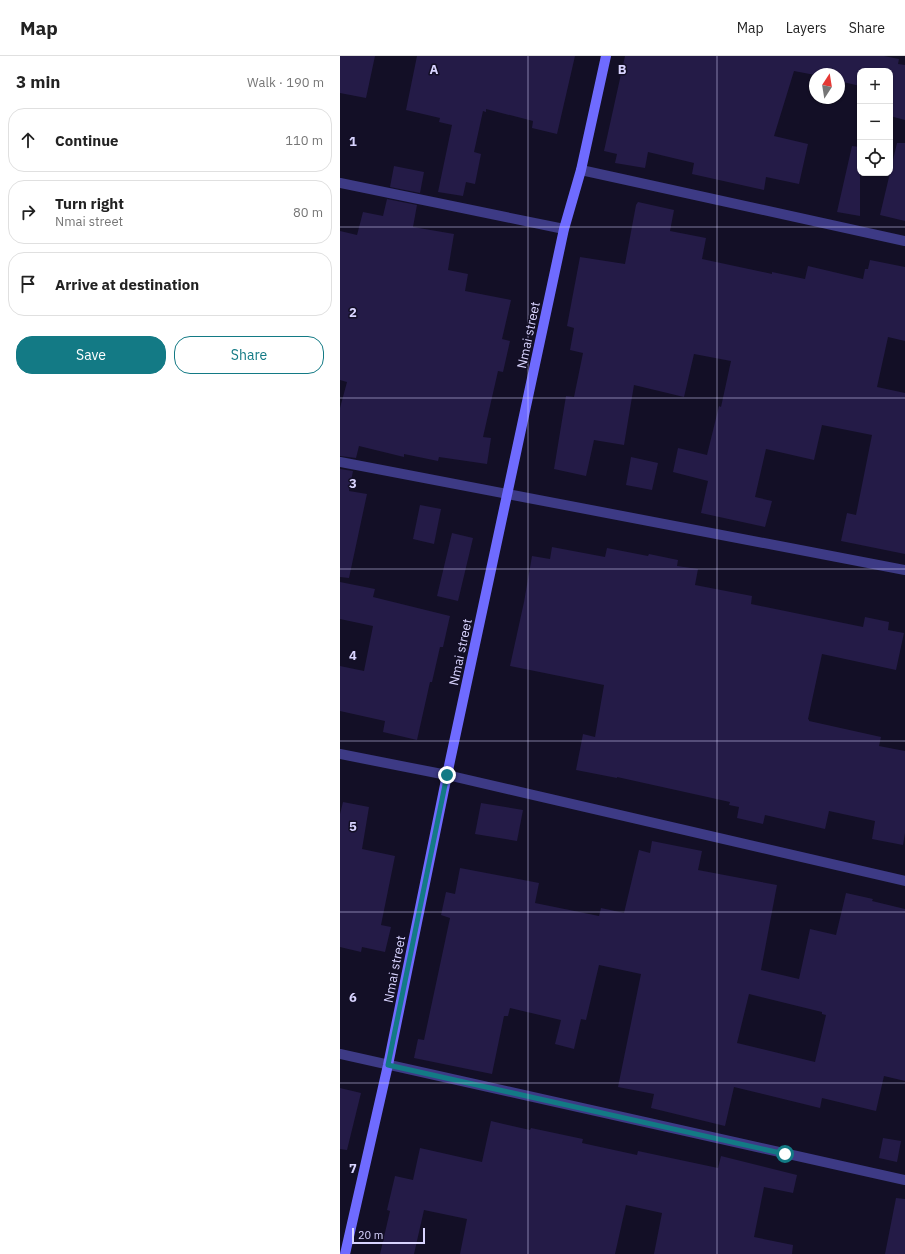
<!DOCTYPE html>
<html lang="en">
<head>
<meta charset="utf-8">
<style>
	:root { --surface:#fff; --page:#f2f2f2; --text:#222; --muted:#767676; --line:#e0e0e0; --accent:#137a85 }
	body { margin:0; font-family:"IBM Plex Sans",sans-serif; background:var(--page); color:var(--text) }
	.controls { position:absolute; right:12px; top:12px; display:grid; overflow:hidden; border-radius:8px; box-shadow:0 1px 3px #0004 }
	.controls button { width:36px; height:36px; display:grid; place-items:center; padding:0; border:0; border-bottom:1px solid var(--line); background:var(--surface); color:var(--text); font:20px sans-serif }
	.compass { position:absolute; left:469px; top:12px; width:36px; height:36px; border-radius:50%; background:var(--surface); box-shadow:0 1px 3px #0004; rotate:12deg }
	.scale { position:absolute; left:12px; bottom:10px; width:73px; box-sizing:border-box; padding-left:4px; border:2px solid #d9d4ff; border-top:0; font-size:11px; line-height:14px; white-space:nowrap; color:#d9d4ff; -webkit-text-stroke:3px #130f26; paint-order:stroke }
	.stop { position:absolute; width:12px; height:12px; margin:-9px; border:3px solid #137a85; border-radius:50%; background:#fff }
	.stop.end { background:#137a85; border-color:#fff; box-shadow:0 1px 4px #0008 }
	.list { margin:0; padding:0; list-style:none }
	h2 { display:flex; justify-content:space-between; align-items:center; height:52px; margin:0; padding:0 16px; font-size:17px }
	h2 small { font-size:13px; font-weight:400; color:var(--muted) }
	.list li { display:grid; grid-template-columns:26px 1fr auto; gap:12px; align-items:center; box-sizing:border-box; height:64px; margin:0 8px 8px; padding:0 8px; border:1px solid var(--line); border-radius:16px }
	.list b { display:block; font-size:15px; white-space:nowrap }
	.list p { margin:0; font-size:13px; white-space:nowrap; color:var(--muted) }
	.list em { font-size:13px; font-style:normal; color:var(--muted) }
	.actions { display:flex; gap:8px; padding:12px 16px }
	.actions a { flex:1; padding:9px 0; border:1px solid var(--accent); border-radius:16px; text-align:center; font-size:14px; color:var(--accent) }
	.actions .main { background:var(--accent); color:#fff }
	.icon { flex:none; width:22px; height:22px; fill:none; stroke:currentColor; stroke-width:2; stroke-linecap:round; stroke-linejoin:round }
	.map { position:relative; flex:none; width:565px; height:1198px; overflow:hidden }
	header { display:flex; align-items:center; gap:24px; box-sizing:border-box; height:56px; padding:0 20px; background:var(--surface); border-bottom:1px solid var(--line) }
	header strong { font-size:19px }
	nav { display:flex; gap:22px; margin-inline-start:auto; font-size:14px }
	main { display:flex }
	aside { flex:1; background:var(--surface) }
	.map>svg:first-child { display:block }
	.building { fill:#241b47; fill-rule:evenodd }
	.lines { fill:none; stroke-linecap:round; stroke-linejoin:round }
	.street { stroke:#3d3a85; stroke-width:10 }
	.secondary { stroke:#6f6bff; stroke-width:10 }
	.route { stroke:#137a85; stroke-width:5 }
	.grid { fill:none; stroke:#d9d4ff; stroke-width:1; stroke-opacity:0.55 }
	.labels { text-anchor:middle; stroke-width:3; stroke-linejoin:round; paint-order:stroke }
	.street-label { font-size:13px; fill:#d9d4ff; stroke:#130f26 }
	.grid-label { font-size:13px; text-anchor:middle; font-weight:bold; fill:#d9d4ff; stroke:#130f26; stroke-width:3; stroke-linejoin:round; paint-order:stroke }
</style>
</head>
<body>
<header>
<strong>Map</strong>
<nav><a>Map</a><a>Layers</a><a>Share</a></nav>
</header>
<main>
<aside>
<h2>3 min<small>Walk · 190 m</small></h2>
<ul class="list">
<li><svg class="icon" aria-label="ahead" viewBox="0 0 24 24"><path d="M12 20V5M6 11l6-6 6 6"/></svg><div><b>Continue</b></div><em>110 m</em></li>
<li><svg class="icon" aria-label="right" viewBox="0 0 24 24"><path d="M7 20v-9h11M14 6l5 5-5 5"/></svg><div><b>Turn right</b><p>Nmai street</p></div><em>80 m</em></li>
<li><svg class="icon" aria-label="arrive" viewBox="0 0 24 24"><path d="M6 21V4h12l-3 4 3 4H6"/></svg><div><b>Arrive at destination</b></div></li>
</ul>
<div class="actions"><a class="main">Save</a><a>Share</a></div>
</aside>
<div class="map">
<svg width="565" height="1198" viewBox="0 0 565 1198">
	<rect width="100%" height="100%" fill="#130f26"/>
	<path class="building" d="M 0,0 L 35,0 L 26,42 L 0,37 Z
		M 77,0 L 235,0 L 217,78 L 192,72 L 193,65 L 146,53 L 146,56 L 143,55 L 134,96 L 141,98 L 135,128 L 126,126 L 123,140 L 98,136 L 112,69 L 99,66 L 100,62 L 66,54 Z
		M 285,0 L 544,0 L 559,3 L 558,8 L 565,9 L 565,64 L 550,60 L 550,15 L 520,15 L 520,30 L 499,25 L 499,18 L 475,18 L 475,19 L 454,15 L 434,80 L 468,88 L 459,128 L 426,121 L 424,134 L 352,118 L 354,107 L 308,96 L 305,112 L 275,107 L 277,98 L 264,95 Z
		M 557,87 L 565,87 L 565,165 L 540,159 Z
		M 512,90 L 520,91 L 520,160 L 497,156 Z
		M 54,110 L 84,116 L 80,137 L 50,131 Z
		M 47,143 L 77,149 L 73,171 L 114,178 L 108,214 L 128,218 L 125,235 L 171,244 L 162,283 L 170,285 L 163,316 L 158,315 L 143,381 L 151,382 L 147,408 L 99,401 L 98,405 L 64,398 L 64,401 L 19,390 L 16,402 L 0,400 L 0,352 L 7,326 L 0,324 L 0,175 L 17,179 L 23,156 L 43,160 Z
		M 298,146 L 334,154 L 330,175 L 366,182 L 362,203 L 432,218 L 432,216 L 465,223 L 468,210 L 523,223 L 525,213 L 528,213 L 530,204 L 565,211 L 565,285 L 548,281 L 537,331 L 565,337 L 565,498 L 501,485 L 507,457 L 516,459 L 532,379 L 482,369 L 474,404 L 426,393 L 415,441 L 432,445 L 425,471 L 361,457 L 368,425 L 333,416 L 338,392 L 367,399 L 379,350 L 381,351 L 391,305 L 354,298 L 344,341 L 294,329 L 284,389 L 254,384 L 246,420 L 214,413 L 226,340 L 234,341 L 243,297 L 230,294 L 234,272 L 227,270 L 240,201 L 285,208 L 296,149 Z
		M 291,401 L 318,407 L 312,434 L 286,429 Z
		M 0,413 L 13,415 L 9,435 L 27,438 L 9,522 L 0,521 Z
		M 80,449 L 101,453 L 94,488 L 73,483 Z
		M 112,477 L 133,482 L 118,545 L 97,540 Z
		M 212,491 L 265,501 L 267,492 L 308,500 L 309,498 L 338,504 L 337,510 L 358,513 L 355,529 L 412,540 L 411,548 L 523,571 L 525,561 L 549,566 L 548,574 L 564,577 L 556,614 L 482,598 L 468,663 L 469,664 L 469,665 L 541,681 L 539,690 L 565,695 L 565,777 L 563,789 L 532,783 L 535,765 L 489,755 L 485,773 L 425,759 L 423,768 L 397,762 L 399,751 L 389,749 L 390,746 L 277,721 L 277,722 L 236,714 L 243,678 L 255,681 L 264,629 L 170,610 L 184,546 L 192,500 L 210,503 Z
		M 0,526 L 35,533 L 33,541 L 110,560 L 103,591 L 100,591 L 92,626 L 90,626 L 77,684 L 43,676 L 45,665 L 0,655 L 0,610 L 24,615 L 33,570 L 0,563 Z
		M 3,746 L 29,751 L 22,793 L 55,800 L 41,869 L 51,871 L 45,896 L 22,891 L 21,896 L 0,891 L 0,758 Z
		M 141,747 L 183,754 L 177,785 L 135,778 Z
		M 312,785 L 362,795 L 358,814 L 437,829 L 421,914 L 459,923 L 470,873 L 496,879 L 506,837 L 533,843 L 532,845 L 565,853 L 565,1025 L 544,1020 L 536,1055 L 482,1042 L 480,1052 L 394,1031 L 385,1070 L 311,1052 L 314,1038 L 278,1031 L 301,918 L 259,909 L 246,964 L 241,963 L 234,993 L 215,988 L 221,964 L 170,952 L 168,960 L 164,960 L 152,1018 L 74,1002 L 78,983 L 84,984 L 110,862 L 101,859 L 106,836 L 115,838 L 120,812 L 199,827 L 195,847 L 259,860 L 261,852 L 284,857 L 299,794 L 310,797 ZM 409,938 L 482,956 L 482,958 L 486,959 L 475,1006 L 397,987 Z
		M 0,1032 L 21,1037 L 7,1094 L 0,1093 Z
		M 151,1065 L 190,1074 L 191,1072 L 243,1083 L 242,1087 L 297,1099 L 298,1095 L 378,1112 L 381,1100 L 457,1119 L 453,1137 L 424,1131 L 414,1181 L 453,1189 L 452,1198 L 314,1198 L 322,1157 L 286,1149 L 275,1198 L 120,1198 L 127,1163 L 84,1154 L 74,1198 L 40,1198 L 50,1155 L 47,1154 L 55,1120 L 73,1124 L 80,1092 L 142,1106 Z
		M 543,1082 L 561,1085 L 557,1106 L 539,1102 Z
		M 556,1142 L 565,1143 L 565,1198 L 545,1198 Z"/>
	<g class="lines">
		<path class="street" d="M 241,114 L 565,185
			M 0,127 L 224,173
			M 0,406 L 565,514
			M 0,698 L 107,719 L 565,825
			M 0,998 L 565,1124"/>
		<path class="secondary" d="M 5,1198 L 48,1009 L 107,719 L 224,173 L 241,114 L 266,0"/>
	</g>
	<g class="lines">
		<path class="route" d="M 107,719 L 48,1009 L 445,1098"/>
	</g>
	<path class="grid" d="M 188,0 L 188,1198M 377,0 L 377,1198M 0,171 L 565,171M 0,342 L 565,342M 0,513 L 565,513M 0,685 L 565,685M 0,856 L 565,856M 0,1027 L 565,1027"/>
	<g class="labels">
		<g class="street-label">
			<text transform="translate(188 279) rotate(-78)" y="5">Nmai street</text>
			<text transform="translate(120 596) rotate(-78)" y="5">Nmai street</text>
			<text transform="translate(54 913) rotate(-79)" y="5">Nmai street</text>
		</g>
	</g>
	<g class="grid-label">
		<text x="94" y="18">A</text>
		<text x="282" y="18">B</text>
		<text x="13" y="90">1</text>
		<text x="13" y="261">2</text>
		<text x="13" y="432">3</text>
		<text x="13" y="604">4</text>
		<text x="13" y="775">5</text>
		<text x="13" y="946">6</text>
		<text x="13" y="1117">7</text>
	</g>
</svg>
<div class="controls">
<button>+</button>
<button>−</button>
<button><svg class="icon" aria-label="locate" viewBox="0 0 24 24"><circle cx="12" cy="12" r="6"/><path d="M12 2v4M12 18v4M2 12h4M18 12h4"/></svg></button>
</div>
<svg class="compass" viewBox="-18 -18 36 36"><path d="M0-13l5 13h-10z" fill="#e53935"/><path d="M0 13l5-13h-10z" fill="#767676"/></svg>
<div class="scale">20 m</div>
<div class="stop" style="left:445px;top:1098px"></div>
<div class="stop end" style="left:107px;top:719px"></div>
</div>
</main>
</body>
</html>
